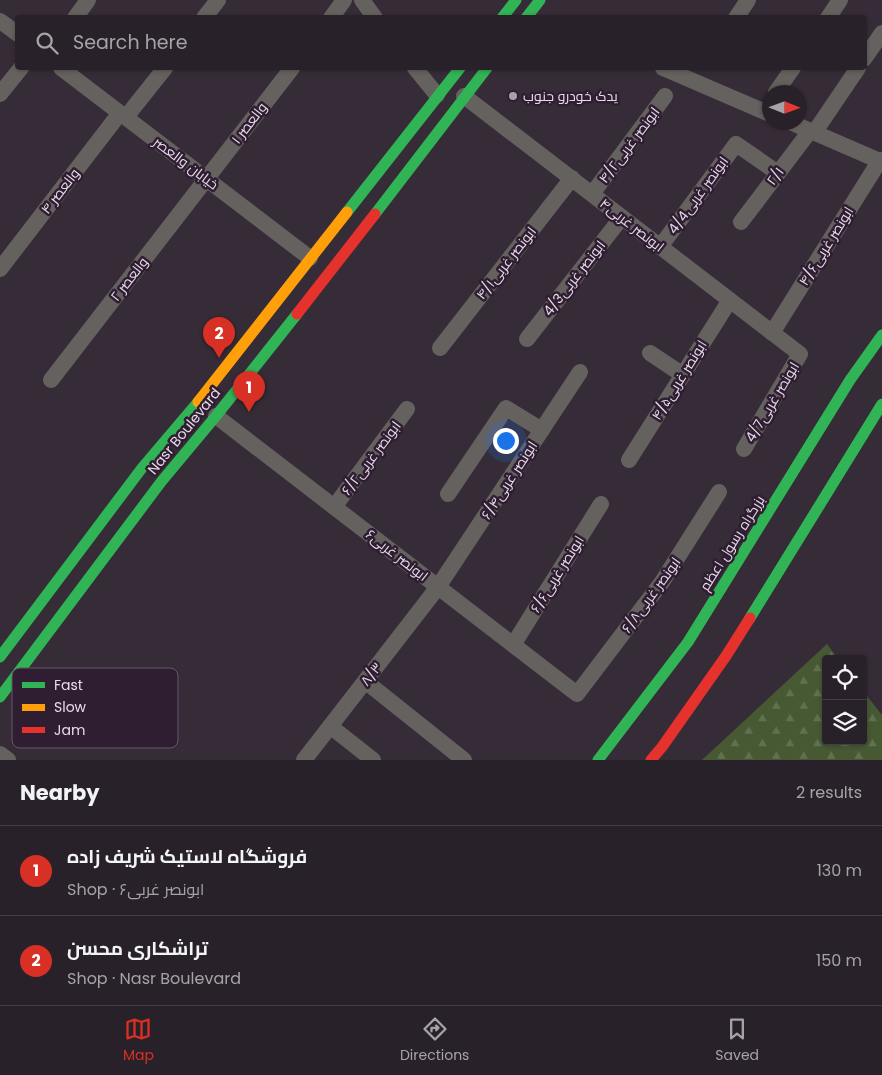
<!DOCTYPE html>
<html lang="en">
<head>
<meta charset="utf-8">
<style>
	:root { --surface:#282129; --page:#342e35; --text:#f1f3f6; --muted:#a5a3a8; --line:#443e46; --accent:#d93025 }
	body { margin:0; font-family:Poppins,Cairo,sans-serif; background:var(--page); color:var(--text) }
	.controls { position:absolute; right:15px; bottom:15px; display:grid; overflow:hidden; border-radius:5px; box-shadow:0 1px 4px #0004 }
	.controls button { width:45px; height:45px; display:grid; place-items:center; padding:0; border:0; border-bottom:1px solid var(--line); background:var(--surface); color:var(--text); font:25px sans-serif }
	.compass { position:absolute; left:762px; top:85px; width:45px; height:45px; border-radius:50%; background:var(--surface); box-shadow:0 1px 4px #0004; rotate:91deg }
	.you { position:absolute; left:505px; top:440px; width:18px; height:18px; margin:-12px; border:4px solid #fff; border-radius:50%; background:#1a73e8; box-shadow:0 0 0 8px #1a73e833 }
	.badge { display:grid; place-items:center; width:32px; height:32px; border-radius:50%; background:var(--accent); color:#fff; font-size:16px; font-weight:700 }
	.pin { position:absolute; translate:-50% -41px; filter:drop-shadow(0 1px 2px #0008) }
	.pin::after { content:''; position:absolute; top:26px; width:18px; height:15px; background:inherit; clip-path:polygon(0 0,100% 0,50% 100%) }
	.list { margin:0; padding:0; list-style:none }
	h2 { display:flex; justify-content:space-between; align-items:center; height:65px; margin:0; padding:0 20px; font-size:21px }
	h2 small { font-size:16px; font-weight:400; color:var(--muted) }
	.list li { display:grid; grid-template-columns:32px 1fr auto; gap:15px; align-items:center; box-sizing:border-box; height:90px; padding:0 20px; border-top:1px solid var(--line) }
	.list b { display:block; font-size:19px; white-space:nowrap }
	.list p { margin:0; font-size:16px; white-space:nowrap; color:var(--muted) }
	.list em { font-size:16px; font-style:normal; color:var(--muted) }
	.icon { flex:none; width:28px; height:28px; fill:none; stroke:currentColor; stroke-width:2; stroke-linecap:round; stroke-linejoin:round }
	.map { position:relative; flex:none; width:882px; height:760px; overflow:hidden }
	.search { position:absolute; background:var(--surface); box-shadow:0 1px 4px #0004; left:15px; right:15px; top:15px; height:55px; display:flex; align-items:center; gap:12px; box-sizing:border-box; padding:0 18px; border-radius:5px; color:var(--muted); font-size:19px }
	.sheet { height:245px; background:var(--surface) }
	nav { display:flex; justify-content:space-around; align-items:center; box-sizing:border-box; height:70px; border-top:1px solid var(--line); background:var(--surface); font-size:14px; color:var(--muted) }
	nav a { display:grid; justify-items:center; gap:2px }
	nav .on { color:var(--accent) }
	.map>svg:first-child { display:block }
	.forest { fill:url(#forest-firs) }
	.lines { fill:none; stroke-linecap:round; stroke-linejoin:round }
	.street { stroke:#65615f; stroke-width:16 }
	.fast { stroke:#30b455; stroke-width:11 }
	.slow { stroke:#ff9f0a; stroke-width:11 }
	.jam { stroke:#e5322d; stroke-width:11 }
	.poi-dot { fill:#a99eab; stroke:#2f1e32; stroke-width:2 }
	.labels { text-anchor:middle; stroke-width:5; stroke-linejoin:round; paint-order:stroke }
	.poi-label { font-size:14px; fill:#e7dbe9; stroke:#2f1e32; text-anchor:start }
	.street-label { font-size:14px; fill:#e7dbe9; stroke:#2f1e32 }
	.key { fill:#2f1e32; stroke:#665769; stroke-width:1 }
	.key-label { font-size:14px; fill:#e7dbe9 }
</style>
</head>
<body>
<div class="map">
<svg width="882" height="760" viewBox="0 0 882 760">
	<defs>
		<pattern id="forest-firs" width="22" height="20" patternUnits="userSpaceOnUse" patternTransform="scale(1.25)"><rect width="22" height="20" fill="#465933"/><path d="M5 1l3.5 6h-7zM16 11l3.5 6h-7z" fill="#617051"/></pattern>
	</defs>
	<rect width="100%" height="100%" fill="#362c37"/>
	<path class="forest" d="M 827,644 L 838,659 L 826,659 L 826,741 L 863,741 L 863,691 L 882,715 L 882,760 L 702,760 Z"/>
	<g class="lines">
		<path class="street" d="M 362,0 L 375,18
			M 75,18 L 88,0
			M 204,18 L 218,0
			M 331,18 L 344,0
			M 736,18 L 748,0
			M 828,18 L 840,0
			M 0,21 L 18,34
			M 864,59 L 882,33
			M 61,68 L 310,258
			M 415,68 L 437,95
			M 663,68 L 770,114
			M 776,92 L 793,68
			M 0,94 L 21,68
			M 464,96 L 800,354 L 744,449
			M 126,117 L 165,68
			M 790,122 L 882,162
			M 814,133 L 858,68
			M 592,194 L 665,96
			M 741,222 L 810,131
			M 660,247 L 736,144 L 778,173
			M 0,269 L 120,113
			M 772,333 L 880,160
			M 527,339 L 622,217
			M 440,348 L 572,178
			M 650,353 L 683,375
			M 51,380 L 292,68
			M 216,416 L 577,694 L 662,582 L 719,492
			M 629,460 L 730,300
			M 448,494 L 506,408 L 542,430
			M 334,507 L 407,409
			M 513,645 L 601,504
			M 365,681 L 464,760
			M 330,726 L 373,760
			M 0,754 L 8,760
			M 304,760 L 438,587 L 580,372"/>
		<path class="fast" d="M 502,18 L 516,0
			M 526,18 L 540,0
			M 347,212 L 460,68
			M 375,214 L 487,68
			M 750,618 L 882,404
			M 0,657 L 142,468 L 198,402
			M 0,697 L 161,482 L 216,416 L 297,314
			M 598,760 L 688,642 L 850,380 L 882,335"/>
		<path class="slow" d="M 198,402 L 347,212"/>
		<path class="jam" d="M 297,314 L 375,214
			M 651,760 L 662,747 L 726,656 L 750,618"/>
	</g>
	<circle class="poi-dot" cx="513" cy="96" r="5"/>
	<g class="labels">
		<g class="poi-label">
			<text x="523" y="101">یدک خودرو جنوب</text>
		</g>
		<g class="street-label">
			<text transform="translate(249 123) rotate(-52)" y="5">والعصر ۱</text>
			<text transform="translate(629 145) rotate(-53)" y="5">۴/۲ابونصر غربی</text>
			<text transform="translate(186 163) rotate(37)" y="5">خیابان والعصر</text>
			<text transform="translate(775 176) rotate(-53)" y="5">۲/۱</text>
			<text transform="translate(60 191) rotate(-52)" y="5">والعصر ۴</text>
			<text transform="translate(698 195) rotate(-54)" y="5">4/4ابونصر غربی</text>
			<text transform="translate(632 225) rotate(38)" y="5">۴ابونصر غربی</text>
			<text transform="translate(826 246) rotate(-58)" y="5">۴/۶ابونصر غربی</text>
			<text transform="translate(506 263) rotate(-52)" y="5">۴/۱ابونصر غربی</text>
			<text transform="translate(574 278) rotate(-52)" y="5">4/3ابونصر غربی</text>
			<text transform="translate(129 279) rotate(-52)" y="5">والعصر ۲</text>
			<text transform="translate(679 380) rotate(-58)" y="5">۴/۵ابونصر غربی</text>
			<text transform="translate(772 402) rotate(-59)" y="5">4/7ابونصر غربی</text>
			<text transform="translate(184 431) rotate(-51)" y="5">Nasr Boulevard</text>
			<text transform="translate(371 458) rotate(-53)" y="5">۶/۲ابونصر غربی</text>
			<text transform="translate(509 480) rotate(-57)" y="5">۶/۴ابونصر غربی</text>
			<text transform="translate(732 543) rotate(-58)" y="5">بزرگراه رسول اعظم</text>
			<text transform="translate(397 555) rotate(38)" y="5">۶ابونصر غربی</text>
			<text transform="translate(557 574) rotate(-58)" y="5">۶/۶ابونصر غربی</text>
			<text transform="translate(651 595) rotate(-54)" y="5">۶/۸ابونصر غربی</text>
			<text transform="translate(371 674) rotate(-52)" y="5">۸/۳</text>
		</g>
	</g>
	<rect x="12" y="668" width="166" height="80" rx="8" class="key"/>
	<rect x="22" y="682" width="23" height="6" fill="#30b455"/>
	<rect x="22" y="704" width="23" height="7" fill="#ff9f0a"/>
	<rect x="22" y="727" width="23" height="6" fill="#e5322d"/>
	<g class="key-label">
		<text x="54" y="690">Fast</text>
		<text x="54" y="712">Slow</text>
		<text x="54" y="735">Jam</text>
	</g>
</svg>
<div class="controls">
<button><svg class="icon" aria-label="locate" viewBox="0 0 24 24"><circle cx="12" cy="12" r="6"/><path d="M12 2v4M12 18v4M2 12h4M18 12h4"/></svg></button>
<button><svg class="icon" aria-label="layers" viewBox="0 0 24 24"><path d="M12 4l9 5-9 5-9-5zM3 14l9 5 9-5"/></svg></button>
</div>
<svg class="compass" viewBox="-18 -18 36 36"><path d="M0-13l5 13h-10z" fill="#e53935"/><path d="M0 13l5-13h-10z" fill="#a5a3a8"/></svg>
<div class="you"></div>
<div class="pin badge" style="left:249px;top:412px">1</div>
<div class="pin badge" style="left:219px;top:358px">2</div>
<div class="search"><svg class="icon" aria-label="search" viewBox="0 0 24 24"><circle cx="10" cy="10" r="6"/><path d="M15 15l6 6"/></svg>Search here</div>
</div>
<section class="sheet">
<h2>Nearby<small>2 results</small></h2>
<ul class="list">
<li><span class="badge">1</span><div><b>فروشگاه لاستیک شریف زاده</b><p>Shop · ۶ابونصر غربی</p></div><em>130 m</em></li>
<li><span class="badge">2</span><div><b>تراشکاری محسن</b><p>Shop · Nasr Boulevard</p></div><em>150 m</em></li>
</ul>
</section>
<nav>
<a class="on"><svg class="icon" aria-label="map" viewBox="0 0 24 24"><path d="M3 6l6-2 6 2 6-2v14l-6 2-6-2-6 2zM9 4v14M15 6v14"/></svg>Map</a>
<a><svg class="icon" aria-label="directions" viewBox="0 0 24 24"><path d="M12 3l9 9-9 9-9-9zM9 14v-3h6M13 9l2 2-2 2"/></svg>Directions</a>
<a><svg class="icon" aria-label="saved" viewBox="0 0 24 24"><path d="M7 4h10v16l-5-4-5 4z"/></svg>Saved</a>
</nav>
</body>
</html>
